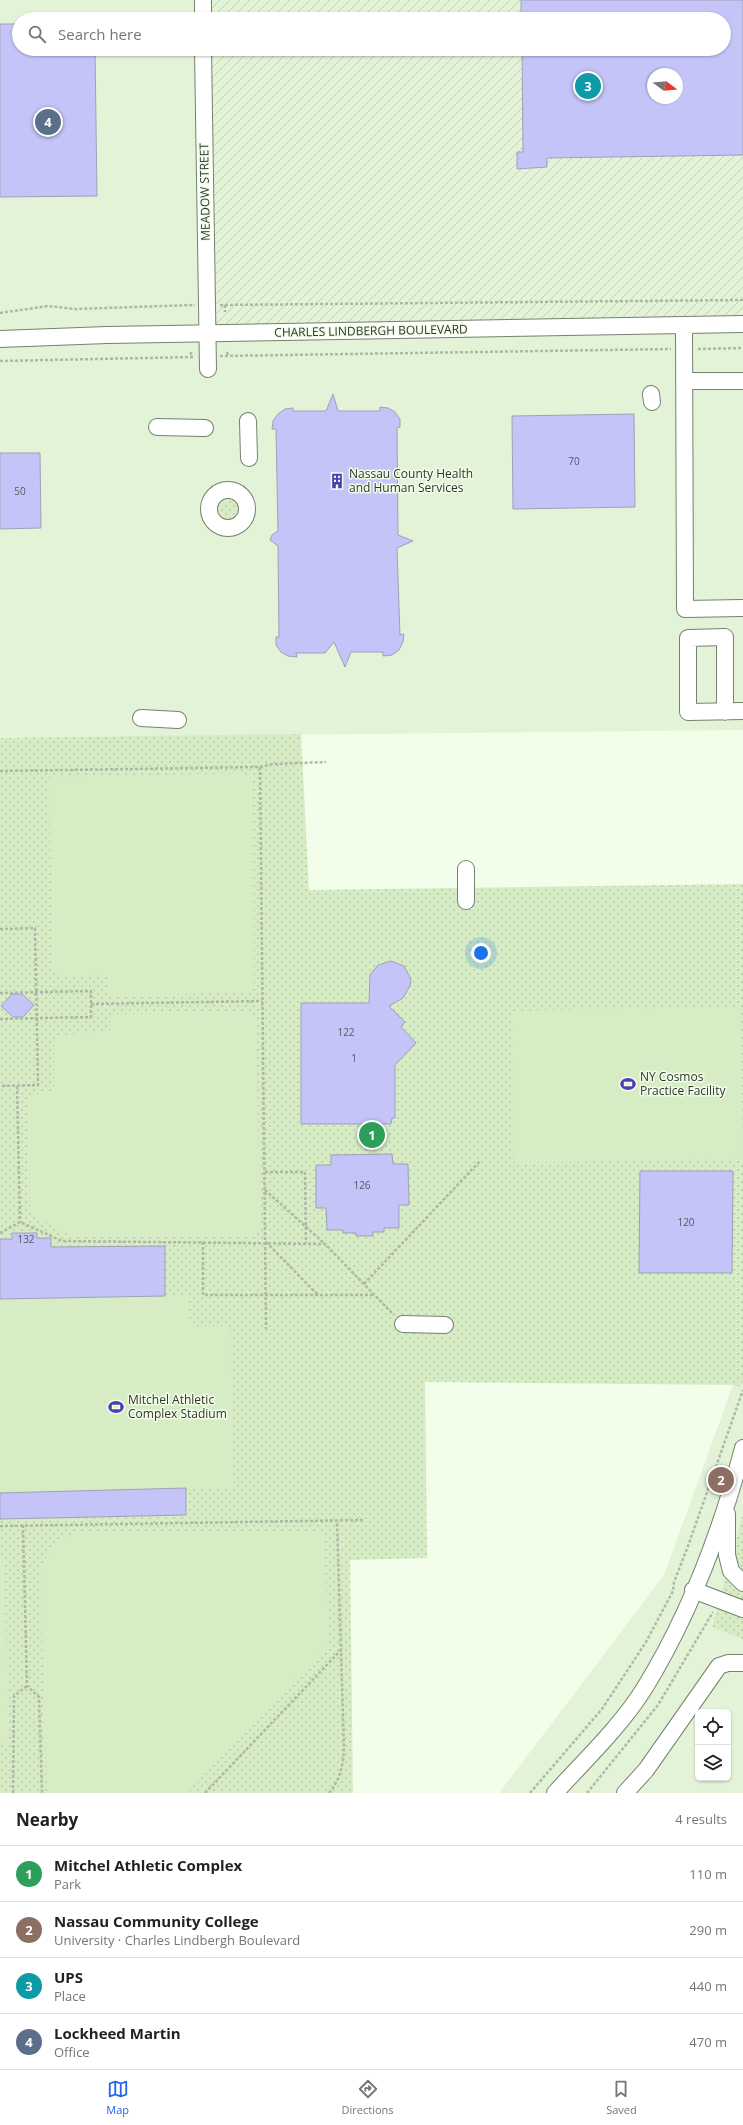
<!DOCTYPE html>
<html lang="en">
<head>
<meta charset="utf-8">
<style>
	:root { --surface:#fff; --page:#f6f6f6; --text:#222; --muted:#767676; --line:#e0e0e0; --accent:#2563eb }
	body { margin:0; font-family:"Open Sans",sans-serif; background:var(--page); color:var(--text) }
	.controls { position:absolute; right:12px; bottom:12px; display:grid; overflow:hidden; border-radius:6px; box-shadow:0 1px 3px #0004 }
	.controls button { width:36px; height:36px; display:grid; place-items:center; padding:0; border:0; border-bottom:1px solid var(--line); background:var(--surface); color:var(--text); font:20px sans-serif }
	.compass { position:absolute; left:647px; top:68px; width:36px; height:36px; border-radius:50%; background:var(--surface); box-shadow:0 1px 3px #0004; rotate:106deg }
	.you { position:absolute; left:481px; top:953px; width:14px; height:14px; margin:-10px; border:3px solid #fff; border-radius:50%; background:#1a73e8; box-shadow:0 0 0 6px #1a73e833 }
	.badge { display:grid; place-items:center; width:26px; height:26px; border-radius:50%; background:var(--accent); color:#fff; font-size:13px; font-weight:700 }
	.pin { position:absolute; translate:-50% -50%; border:2px solid #fff; box-shadow:0 1px 4px #0006 }
	.list { margin:0; padding:0; list-style:none }
	h2 { display:flex; justify-content:space-between; align-items:center; height:52px; margin:0; padding:0 16px; font-size:17px }
	h2 small { font-size:13px; font-weight:400; color:var(--muted) }
	.list li { display:grid; grid-template-columns:26px 1fr auto; gap:12px; align-items:center; box-sizing:border-box; height:56px; padding:0 16px; border-top:1px solid var(--line) }
	.list b { display:block; font-size:15px; white-space:nowrap }
	.list p { margin:0; font-size:13px; white-space:nowrap; color:var(--muted) }
	.list em { font-size:13px; font-style:normal; color:var(--muted) }
	.icon { flex:none; width:22px; height:22px; fill:none; stroke:currentColor; stroke-width:2; stroke-linecap:round; stroke-linejoin:round }
	.map { position:relative; flex:none; width:743px; height:1793px; overflow:hidden }
	.search { position:absolute; background:var(--surface); box-shadow:0 1px 3px #0004; left:12px; right:12px; top:12px; height:44px; display:flex; align-items:center; gap:10px; box-sizing:border-box; padding:0 14px; border-radius:22px; color:var(--muted); font-size:15px }
	.sheet { height:276px; background:var(--surface) }
	nav { display:flex; justify-content:space-around; align-items:center; box-sizing:border-box; height:56px; border-top:1px solid var(--line); background:var(--surface); font-size:11px; color:var(--muted) }
	nav a { display:grid; justify-items:center; gap:2px }
	nav .on { color:var(--accent) }
	.map>svg:first-child { display:block }
	.built { fill:#e3f3d8; fill-rule:evenodd }
	.industrial { fill:url(#industrial-furrows); fill-rule:evenodd }
	.grass { fill:url(#grass-dots) }
	.garden { fill:#d6ecc5 }
	.building { fill:#c4c4f8; stroke:#a0a1b6; fill-rule:evenodd }
	.lines { fill:none; stroke-linecap:round; stroke-linejoin:round }
	.minor-casing { stroke:#76816e; stroke-width:18 }
	.path { stroke:#aeb8a7; stroke-width:2.5; stroke-dasharray:3 2; stroke-linecap:butt }
	.minor { stroke:#fff; stroke-width:16 }
	.labels { text-anchor:middle; stroke-width:3; stroke-linejoin:round; paint-order:stroke }
	.number-label { font-size:10px; fill:#555960 }
	.street-label { font-size:12px; fill:#30352d; stroke:#f2fee9 }
	.poi-label { font-size:12px; fill:#30352d; stroke:#f2fee9; text-anchor:start }
</style>
</head>
<body>
<div class="map">
<svg width="743" height="1793" viewBox="0 0 743 1793">
	<defs>
		<pattern id="industrial-furrows" width="10" height="10" patternUnits="userSpaceOnUse"><rect width="10" height="10" fill="#e3f3d8"/><path d="M-1 1l2-2M0 10L10 0M9 11l2-2" fill="none" stroke="#c3d1ba"/></pattern>
		<pattern id="grass-dots" width="8" height="8" patternUnits="userSpaceOnUse"><rect width="8" height="8" fill="#d6ecc5"/><path d="M2 2h.1M6 6h.1" fill="none" stroke="#b8cbaa" stroke-width="1.8" stroke-linecap="round"/></pattern>
	</defs>
	<rect width="100%" height="100%" fill="#f2fee9"/>
	<path class="built" d="M 0,0 L 205,0 L 205,19 L 19,19 L 19,49 L 206,49 L 743,322 L 743,730 L 0,738 Z
		M 743,1357 L 743,1793 L 499,1793 L 664,1575 ZM 698,1712 L 728,1712 L 728,1778 L 698,1778 Z"/>
	<path class="industrial" d="M 205,0 L 743,0 L 743,322 L 210,331 L 206,49 L 724,49 L 724,19 L 205,19 ZM 653,74 L 677,74 L 677,98 L 653,98 Z"/>
	<path class="grass" d="M219 509a9 9 0 1 1 18 0a9 9 0 1 1-18 0Z
		M 301,734 L 309,890 L 743,884 L 743,1380 L 741,1387 L 733,1385 L 425,1382 L 427,1558 L 350,1560 L 353,1793 L 0,1793 L 0,738 Z
		M 743,1515 L 743,1639 L 712,1627 Z"/>
	<path class="garden" d="M 244,773 L 250,777 L 253,786 L 254,984 L 247,992 L 108,997 L 107,975 L 65,977 L 53,967 L 49,778 Z
		M 741,1007 L 743,1159 L 514,1163 L 512,1011 Z
		M 247,1012 L 256,1022 L 260,1226 L 257,1232 L 250,1236 L 71,1236 L 30,1213 L 28,1095 L 54,1092 L 54,1043 L 62,1035 L 110,1032 L 110,1014 Z
		M 12,1233 L 37,1233 L 38,1238 L 51,1238 L 52,1247 L 165,1246 L 165,1296 L 188,1295 L 188,1317 L 197,1326 L 230,1326 L 234,1488 L 186,1488 L 186,1515 L 0,1519 L 0,1239 L 12,1239 Z
		M 323,1531 L 329,1644 L 187,1793 L 47,1793 L 40,1570 L 52,1545 L 77,1532 Z
		M 0,1553 L 4,1567 L 9,1741 L 0,1746 Z"/>
	<path class="building" d="M 521,0 L 743,0 L 743,155 L 547,158 L 547,167 L 517,169 L 517,152 L 523,152 L 522,49 L 724,49 L 724,19 L 521,19 ZM 653,74 L 677,74 L 677,98 L 653,98 Z
		M 0,24 L 19,24 L 19,49 L 95,49 L 97,196 L 0,197 Z
		M 333,394 L 338,411 L 380,411 L 380,407 L 388,408 L 395,412 L 400,419 L 400,427 L 397,428 L 398,535 L 413,541 L 397,548 L 400,635 L 404,634 L 403,642 L 399,650 L 392,655 L 383,656 L 383,652 L 351,652 L 345,667 L 334,642 L 325,653 L 296,653 L 297,657 L 288,656 L 281,652 L 276,645 L 276,637 L 279,637 L 278,546 L 270,540 L 272,535 L 278,531 L 276,429 L 272,429 L 273,421 L 278,414 L 285,409 L 293,408 L 293,411 L 326,411 Z
		M 634,414 L 635,507 L 513,509 L 512,416 Z
		M 0,453 L 40,453 L 41,528 L 0,529 Z
		M 391,961 L 404,966 L 411,979 L 410,986 L 403,998 L 389,1006 L 405,1022 L 401,1027 L 416,1043 L 395,1065 L 395,1118 L 392,1118 L 391,1124 L 301,1124 L 301,1003 L 369,1003 L 370,975 L 378,965 Z
		M 12,994 L 22,994 L 34,1005 L 23,1017 L 13,1017 L 1,1006 Z
		M 392,1154 L 393,1164 L 408,1164 L 409,1205 L 399,1205 L 399,1228 L 384,1228 L 384,1232 L 373,1232 L 373,1236 L 356,1236 L 356,1233 L 343,1233 L 343,1230 L 327,1230 L 326,1208 L 316,1208 L 316,1165 L 331,1165 L 331,1155 Z
		M 640,1171 L 733,1171 L 732,1273 L 639,1273 Z
		M 12,1233 L 37,1233 L 37,1238 L 51,1238 L 51,1247 L 165,1246 L 165,1296 L 0,1299 L 0,1239 L 12,1239 Z
		M 186,1488 L 186,1515 L 0,1519 L 0,1493 Z"/>
	<g class="lines">
		<g class="minor-casing">
			<path id="minor" d="M 203,0 L 203,19
				M 203,49 L 208,369
				M 684,326 L 685,609 L 743,608
				M 0,339 L 107,335 L 743,324
				M 684,381 L 743,381
				M 651,394 L 652,402
				M 248,421 L 249,458
				M 157,427 L 205,428
				M209 509a19 19 0 1 1 38 0a19 19 0 1 1-38 0Z
				M 725,712 L 725,637 L 688,638 L 688,712 L 743,711
				M 141,718 L 178,720
				M 466,869 L 466,901
				M 403,1324 L 445,1325
				M 727,1514 L 727,1555 L 731,1571 L 743,1583
				M 693,1590 L 743,1609
				M 555,1793 C 585,1760 620,1727 644,1689 C 689,1616 721,1531 743,1448
				M 625,1793 L 646,1770 L 719,1666 L 728,1663 L 743,1663"/>
		</g>
		<path class="path" d="M 220,305 L 743,300
			M 225,305 L 225,312
			M 0,313 L 48,306 L 75,309 L 195,305
			M 698,349 L 743,348
			M 191,352 L 191,357
			M 227,352 L 228,356
			M 220,356 L 671,349
			M 0,361 L 193,357
			M 260,767 L 273,764 L 326,762
			M 0,771 L 260,767 L 266,1329
			M 0,929 L 35,928 L 38,1085 L 0,1086
			M 0,993 L 91,991 L 91,1017 L 0,1019
			M 91,1004 L 262,1001
			M 17,1086 L 20,1222
			M 265,1172 L 305,1172 L 306,1243
			M 265,1190 L 325,1244
			M 0,1233 L 20,1222 L 62,1241 L 325,1244 L 394,1315
			M 203,1242 L 203,1295 L 375,1295
			M 266,1242 L 318,1295
			M 364,1284 L 480,1161
			M 23,1525 L 27,1686 L 39,1697 L 42,1793
			M 0,1526 L 363,1520
			M 13,1793 L 14,1696 L 27,1686
			M 205,1793 L 341,1650
			M 329,1793 C 340,1780 343,1766 344,1749 L 337,1521
			M 530,1793 L 602,1709 L 646,1642 L 673,1591 L 674,1582 L 688,1546 L 743,1390
			M 587,1793 L 658,1705 L 713,1612"/>
		<use href="#minor" class="minor"/>
	</g>
	<defs>
		<g id="building-bare" transform="scale(1.2)"><path d="M-4-6H4V6H1V3H-1V6H-4ZM-2.5-4.3h1.7v1.8h-1.7ZM.8-4.3h1.7v1.8H.8ZM-2.5-1h1.7V.8h-1.7ZM.8-1h1.7V.8H.8Z" fill="#503bb3" stroke="#f2fee9" stroke-width="2.5" paint-order="stroke"/></g>
		<g id="stadium-bare" transform="scale(1.2)"><path d="M0-5a6.5 5 0 1 0 0 10a6.5 5 0 1 0 0-10ZM-3.5-1.8h7v3.6h-7Z" fill="#503bb3" stroke="#f2fee9" stroke-width="2.5" paint-order="stroke"/></g>
	</defs>
	<g fill-rule="evenodd">
		<use href="#building-bare" x="337" y="481"/>
		<use href="#stadium-bare" x="628" y="1084"/>
		<use href="#stadium-bare" x="116" y="1407"/>
	</g>
	<g class="labels">
		<g class="number-label">
			<text x="574" y="465">70</text>
			<text x="20" y="495">50</text>
			<text x="346" y="1036">122</text>
			<text x="354" y="1062">1</text>
			<text x="362" y="1189">126</text>
			<text x="686" y="1226">120</text>
			<text x="26" y="1243">132</text>
		</g>
		<g class="street-label">
			<text transform="translate(205 192) rotate(-91)" y="4">MEADOW STREET</text>
			<text transform="translate(371 331) rotate(-1)" y="4">CHARLES LINDBERGH BOULEVARD</text>
		</g>
		<g class="poi-label">
			<text x="349" y="478">Nassau County Health<tspan x="349" dy="14">and Human Services</tspan></text>
			<text x="640" y="1081">NY Cosmos<tspan x="640" dy="14">Practice Facility</tspan></text>
			<text x="128" y="1404">Mitchel Athletic<tspan x="128" dy="14">Complex Stadium</tspan></text>
		</g>
	</g>
</svg>
<div class="controls">
<button><svg class="icon" aria-label="locate" viewBox="0 0 24 24"><circle cx="12" cy="12" r="6"/><path d="M12 2v4M12 18v4M2 12h4M18 12h4"/></svg></button>
<button><svg class="icon" aria-label="layers" viewBox="0 0 24 24"><path d="M12 4l9 5-9 5-9-5zM3 14l9 5 9-5"/></svg></button>
</div>
<svg class="compass" viewBox="-18 -18 36 36"><path d="M0-13l5 13h-10z" fill="#e53935"/><path d="M0 13l5-13h-10z" fill="#767676"/></svg>
<div class="you"></div>
<div class="pin badge" style="left:372px;top:1135px;background:#2e9e5b">1</div>
<div class="pin badge" style="left:721px;top:1480px;background:#8d6e63">2</div>
<div class="pin badge" style="left:588px;top:86px;background:#0f9aa8">3</div>
<div class="pin badge" style="left:48px;top:122px;background:#5c6f8a">4</div>
<div class="search"><svg class="icon" aria-label="search" viewBox="0 0 24 24"><circle cx="10" cy="10" r="6"/><path d="M15 15l6 6"/></svg>Search here</div>
</div>
<section class="sheet">
<h2>Nearby<small>4 results</small></h2>
<ul class="list">
<li><span class="badge" style="background:#2e9e5b">1</span><div><b>Mitchel Athletic Complex</b><p>Park</p></div><em>110 m</em></li>
<li><span class="badge" style="background:#8d6e63">2</span><div><b>Nassau Community College</b><p>University · Charles Lindbergh Boulevard</p></div><em>290 m</em></li>
<li><span class="badge" style="background:#0f9aa8">3</span><div><b>UPS</b><p>Place</p></div><em>440 m</em></li>
<li><span class="badge" style="background:#5c6f8a">4</span><div><b>Lockheed Martin</b><p>Office</p></div><em>470 m</em></li>
</ul>
</section>
<nav>
<a class="on"><svg class="icon" aria-label="map" viewBox="0 0 24 24"><path d="M3 6l6-2 6 2 6-2v14l-6 2-6-2-6 2zM9 4v14M15 6v14"/></svg>Map</a>
<a><svg class="icon" aria-label="directions" viewBox="0 0 24 24"><path d="M12 3l9 9-9 9-9-9zM9 14v-3h6M13 9l2 2-2 2"/></svg>Directions</a>
<a><svg class="icon" aria-label="saved" viewBox="0 0 24 24"><path d="M7 4h10v16l-5-4-5 4z"/></svg>Saved</a>
</nav>
</body>
</html>
